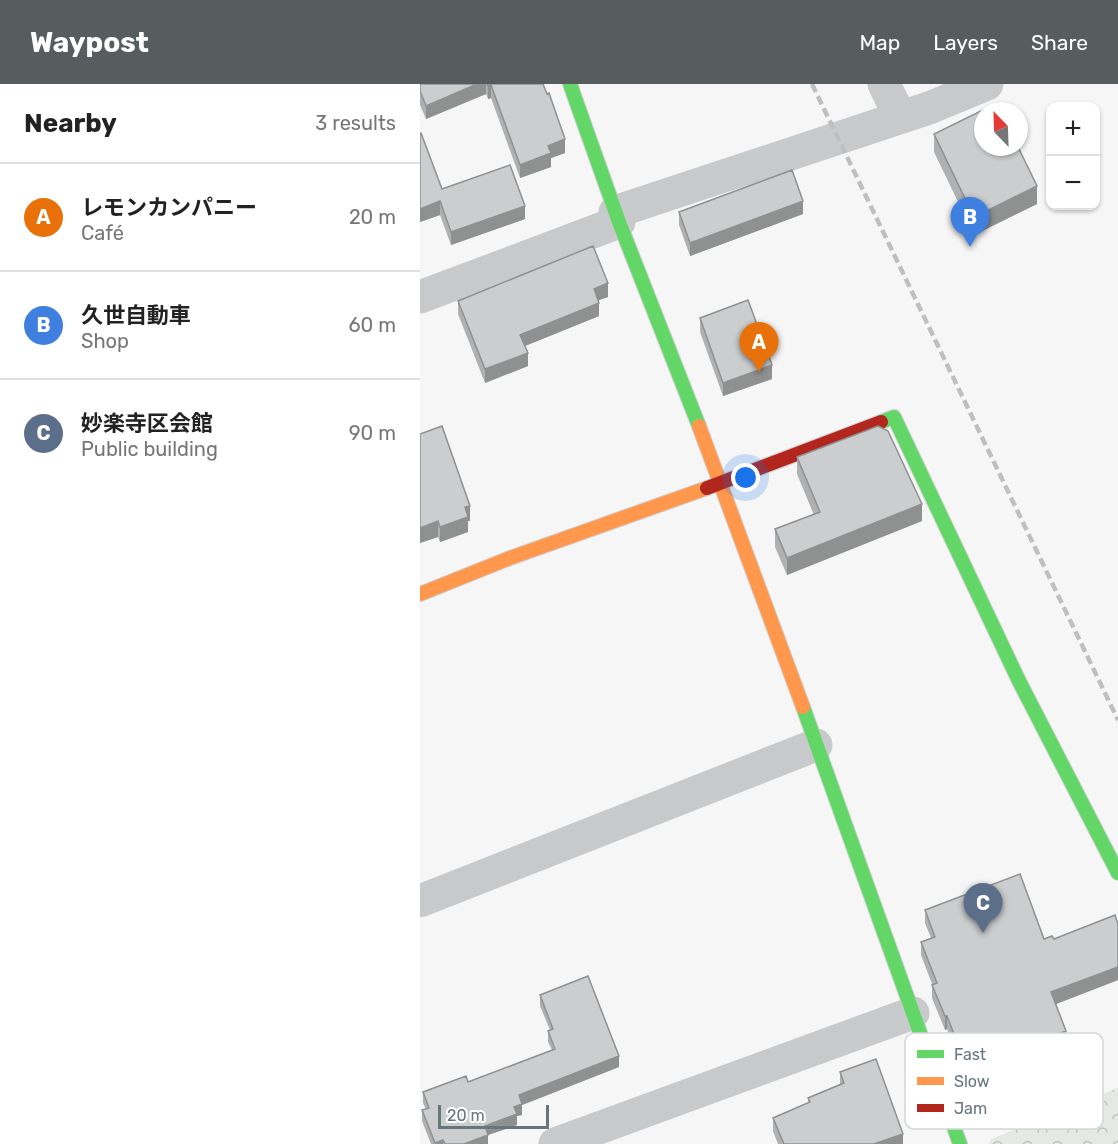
<!DOCTYPE html>
<html lang="en">
<head>
<meta charset="utf-8">
<style>
	:root { --surface:#fff; --page:#f2f2f2; --text:#222; --muted:#767676; --line:#e0e0e0; --accent:#575c5e }
	body { margin:0; font-family:Rubik,"Noto Sans JP",sans-serif; background:var(--page); color:var(--text) }
	.controls { position:absolute; right:18px; top:18px; display:grid; overflow:hidden; border-radius:12px; box-shadow:0 2px 4px #0004 }
	.controls button { width:54px; height:54px; display:grid; place-items:center; padding:0; border:0; border-bottom:2px solid var(--line); background:var(--surface); color:var(--text); font:30px sans-serif }
	.compass { position:absolute; left:554px; top:18px; width:54px; height:54px; border-radius:50%; background:var(--surface); box-shadow:0 2px 4px #0004; rotate:337deg }
	.scale { position:absolute; left:18px; bottom:15px; width:111px; box-sizing:border-box; padding-left:6px; border:3px solid #66767d; border-top:0; font-size:16px; line-height:21px; white-space:nowrap; color:#66767d; -webkit-text-stroke:4px #fff; paint-order:stroke }
	.you { position:absolute; left:326px; top:394px; width:21px; height:21px; margin:-15px; border:4px solid #fff; border-radius:50%; background:#1a73e8; box-shadow:0 0 0 9px #1a73e833 }
	.badge { display:grid; place-items:center; width:39px; height:39px; border-radius:50%; background:var(--accent); color:#fff; font-size:20px; font-weight:700 }
	.pin { position:absolute; translate:-50% -50px; filter:drop-shadow(0 2px 3px #0008) }
	.pin::after { content:''; position:absolute; top:32px; width:21px; height:18px; background:inherit; clip-path:polygon(0 0,100% 0,50% 100%) }
	.list { margin:0; padding:0; list-style:none }
	h2 { display:flex; justify-content:space-between; align-items:center; height:78px; margin:0; padding:0 24px; font-size:26px }
	h2 small { font-size:20px; font-weight:400; color:var(--muted) }
	.list li { display:grid; grid-template-columns:39px 1fr auto; gap:18px; align-items:center; box-sizing:border-box; height:108px; padding:0 24px; border-top:2px solid var(--line) }
	.list b { display:block; font-size:22px; white-space:nowrap }
	.list p { margin:0; font-size:20px; white-space:nowrap; color:var(--muted) }
	.list em { font-size:20px; font-style:normal; color:var(--muted) }
	.map { position:relative; flex:none; width:698px; height:1060px; overflow:hidden }
	header { display:flex; align-items:center; gap:36px; box-sizing:border-box; height:84px; padding:0 30px; background:var(--accent); color:#fff }
	header strong { font-size:28px }
	nav { display:flex; gap:33px; margin-inline-start:auto; font-size:21px }
	main { display:flex }
	aside { flex:1; background:var(--surface) }
	.map>svg:first-child { display:block }
	.park { fill:url(#park-crowns) }
	.lines { fill:none; stroke-linecap:round; stroke-linejoin:round }
	.fast-casing { stroke:#d1d2d3; stroke-width:16 }
	.slow-casing { stroke:#d1d2d3; stroke-width:16 }
	.jam-casing { stroke:#d1d2d3; stroke-width:16 }
	.street { stroke:#c7c9ca; stroke-width:33 }
	.fast { stroke:#63d668; stroke-width:14 }
	.slow { stroke:#ff974d; stroke-width:14 }
	.jam { stroke:#b3261e; stroke-width:14 }
	.rail { stroke:#bec0c0; stroke-width:4.5; stroke-dasharray:9 4.5; stroke-linecap:butt }
	.wall { fill:#afb0b1 }
	.shaded-wall { fill:#8f9090 }
	.building { fill:#cccdce; stroke:#8f9090; stroke-width:1.5 }
	.key { fill:#fff; stroke:#d1d6d8; stroke-width:1.5 }
	.key-label { font-size:16px; fill:#66767d }
</style>
</head>
<body>
<header>
<strong>Waypost</strong>
<nav><a>Map</a><a>Layers</a><a>Share</a></nav>
</header>
<main>
<aside>
<h2>Nearby<small>3 results</small></h2>
<ul class="list">
<li><span class="badge" style="background:#e8710a">A</span><div><b>レモンカンパニー</b><p>Café</p></div><em>20 m</em></li>
<li><span class="badge" style="background:#3f7fe0">B</span><div><b>久世自動車</b><p>Shop</p></div><em>60 m</em></li>
<li><span class="badge" style="background:#5c6f8a">C</span><div><b>妙楽寺区会館</b><p>Public building</p></div><em>90 m</em></li>
</ul>
</aside>
<div class="map">
<svg width="698" height="1060" viewBox="0 0 698 1060">
	<defs>
		<pattern id="park-crowns" width="20" height="18" patternUnits="userSpaceOnUse" patternTransform="scale(1.5)"><rect width="20" height="18" fill="#e6e8e4"/><path d="M2 6a3 3 0 1 1 6 0M12 15a3 3 0 1 1 6 0" fill="none" stroke="#bec1be"/></pattern>
	</defs>
	<rect width="100%" height="100%" fill="#f6f6f6"/>
	<path class="park" d="M 698,1004 L 698,1060 L 569,1060 L 571,1055 Z"/>
	<g class="lines">
		<g class="fast-casing">
			<path id="fast" d="M 150,0 L 199,138 L 279,342
				M 461,338 L 474,333 L 599,597 L 698,789
				M 383,623 L 540,1060"/>
		</g>
		<g class="slow-casing">
			<path id="slow" d="M 279,342 L 383,623
				M 0,510 L 90,474 L 287,404"/>
		</g>
		<g class="jam-casing">
			<path id="jam" d="M 287,404 L 461,338"/>
		</g>
		<path class="street" d="M 464,0 L 480,33
			M 195,128 L 509,24 L 567,0
			M 0,213 L 199,138
			M 0,817 L 396,661
			M 135,1060 L 493,929"/>
		<use href="#fast" class="fast"/>
		<use href="#slow" class="slow"/>
		<use href="#jam" class="jam"/>
		<path class="rail" d="M 392,0 L 698,636"/>
	</g>
	<path class="wall" d="M 0,0 L 123,0 L 145,69 L 131,74 L 131,83 L 100,94 L 71,14 L 68,15 L 66,10 L 6,35 L 0,21 Z
		M 0,49 L 22,105 L 105,135 L 31,161 L 20,131 L 0,138 Z
		M 514,50 L 617,120 L 554,151 L 514,68 Z
		M 259,128 L 383,130 L 270,172 L 259,141 Z
		M 188,213 L 178,216 L 179,232 L 105,262 L 108,282 L 65,299 L 38,230 L 38,217 Z
		M 280,234 L 352,295 L 303,312 L 280,248 Z
		M 0,350 L 50,437 L 48,437 L 48,448 L 20,458 L 18,453 L 0,459 Z
		M 377,373 L 502,437 L 367,491 L 355,463 L 355,445 L 394,431 L 377,390 Z
		M 505,826 L 624,855 L 634,855 L 698,840 L 698,896 L 636,920 L 646,960 L 637,963 L 641,985 L 617,994 L 617,1002 L 558,1025 L 527,945 L 525,946 L 512,914 L 512,900 L 501,871 L 501,858 L 511,854 L 505,839 Z
		M 120,911 L 199,983 L 102,1021 L 102,1031 L 97,1032 L 97,1041 L 68,1051 L 68,1060 L 11,1060 L 2,1037 L 2,1026 L 6,1025 L 3,1019 L 3,1008 L 48,998 L 132,966 L 128,958 L 128,947 L 130,946 L 120,922 Z
		M 420,988 L 483,1060 L 358,1060 L 353,1047 L 353,1034 L 388,1019 L 388,1014 L 420,1000 Z"/>
	<path class="shaded-wall" d="M 57,0 L 66,0 L 66,10 L 6,35 L 6,22 Z
		M 71,1 L 71,14 L 68,15 L 68,2 Z
		M 145,55 L 145,69 L 131,74 L 131,83 L 100,94 L 100,81 L 128,62 Z
		M 617,102 L 617,120 L 554,151 L 554,133 Z
		M 20,117 L 20,131 L 0,138 L 0,125 Z
		M 383,117 L 383,130 L 270,172 L 270,159 Z
		M 105,122 L 105,135 L 31,161 L 31,148 Z
		M 188,199 L 188,213 L 174,218 L 174,205 Z
		M 179,219 L 179,232 L 100,264 L 100,251 Z
		M 108,269 L 108,282 L 65,299 L 65,285 Z
		M 352,281 L 352,295 L 303,312 L 303,299 Z
		M 502,420 L 502,437 L 367,491 L 367,474 Z
		M 50,422 L 50,437 L 48,437 L 48,448 L 20,458 L 20,443 L 45,423 Z
		M 18,437 L 18,453 L 0,459 L 0,444 Z
		M 698,883 L 698,896 L 631,922 L 631,908 Z
		M 525,932 L 527,932 L 527,945 L 525,946 Z
		M 646,947 L 646,960 L 633,965 L 633,952 Z
		M 199,972 L 199,983 L 102,1021 L 102,1031 L 97,1032 L 97,1041 L 68,1051 L 68,1060 L 44,1060 L 65,1042 L 94,1023 L 99,1011 Z
		M 641,972 L 641,985 L 617,994 L 617,1002 L 558,1025 L 558,1012 L 614,982 Z
		M 483,1050 L 483,1060 L 454,1060 Z
		M 23,1056 L 23,1060 L 15,1060 L 15,1059 Z"/>
	<path class="building" d="M 0,0 L 57,0 L 6,22 L 0,7 Z
		M 67,0 L 123,0 L 127,10 L 129,9 L 145,55 L 128,62 L 131,69 L 100,81 L 71,1 L 68,2 Z
		M 577,19 L 581,27 L 563,27 L 563,63 L 598,63 L 617,102 L 554,133 L 514,50 Z
		M 0,49 L 1,49 L 22,105 L 90,81 L 105,122 L 31,148 L 20,117 L 0,125 Z
		M 372,86 L 383,117 L 270,159 L 259,128 Z
		M 173,162 L 188,199 L 174,205 L 179,219 L 100,251 L 108,269 L 65,285 L 38,217 Z
		M 328,216 L 352,281 L 303,299 L 280,234 Z
		M 22,342 L 50,422 L 45,423 L 48,433 L 20,443 L 18,437 L 0,444 L 0,350 Z
		M 458,342 L 468,347 L 502,420 L 367,474 L 355,445 L 400,428 L 377,373 Z
		M 600,790 L 624,855 L 632,852 L 634,855 L 695,831 L 698,840 L 698,883 L 631,908 L 646,947 L 633,952 L 641,972 L 614,982 L 617,988 L 558,1012 L 527,932 L 525,932 L 512,901 L 517,899 L 501,858 L 515,853 L 505,826 Z
		M 168,892 L 199,972 L 99,1011 L 102,1020 L 94,1023 L 97,1030 L 65,1042 L 68,1051 L 44,1060 L 25,1060 L 23,1056 L 15,1059 L 2,1026 L 9,1024 L 3,1008 L 46,992 L 48,998 L 135,965 L 128,947 L 133,945 L 120,911 Z
		M 456,975 L 483,1050 L 454,1060 L 364,1060 L 353,1034 L 390,1018 L 388,1014 L 424,999 L 420,988 Z"/>
	<rect x="485" y="949" width="198" height="96" rx="9" class="key"/>
	<rect x="497" y="966" width="27" height="8" fill="#63d668"/>
	<rect x="497" y="993" width="27" height="8" fill="#ff974d"/>
	<rect x="497" y="1020" width="27" height="8" fill="#b3261e"/>
	<g class="key-label">
		<text x="534" y="976">Fast</text>
		<text x="534" y="1003">Slow</text>
		<text x="534" y="1030">Jam</text>
	</g>
</svg>
<div class="controls">
<button>+</button>
<button>−</button>
</div>
<svg class="compass" viewBox="-18 -18 36 36"><path d="M0-13l5 13h-10z" fill="#e53935"/><path d="M0 13l5-13h-10z" fill="#767676"/></svg>
<div class="scale">20 m</div>
<div class="you"></div>
<div class="pin badge" style="left:339px;top:288px;background:#e8710a">A</div>
<div class="pin badge" style="left:550px;top:163px;background:#3f7fe0">B</div>
<div class="pin badge" style="left:563px;top:849px;background:#5c6f8a">C</div>
</div>
</main>
</body>
</html>
